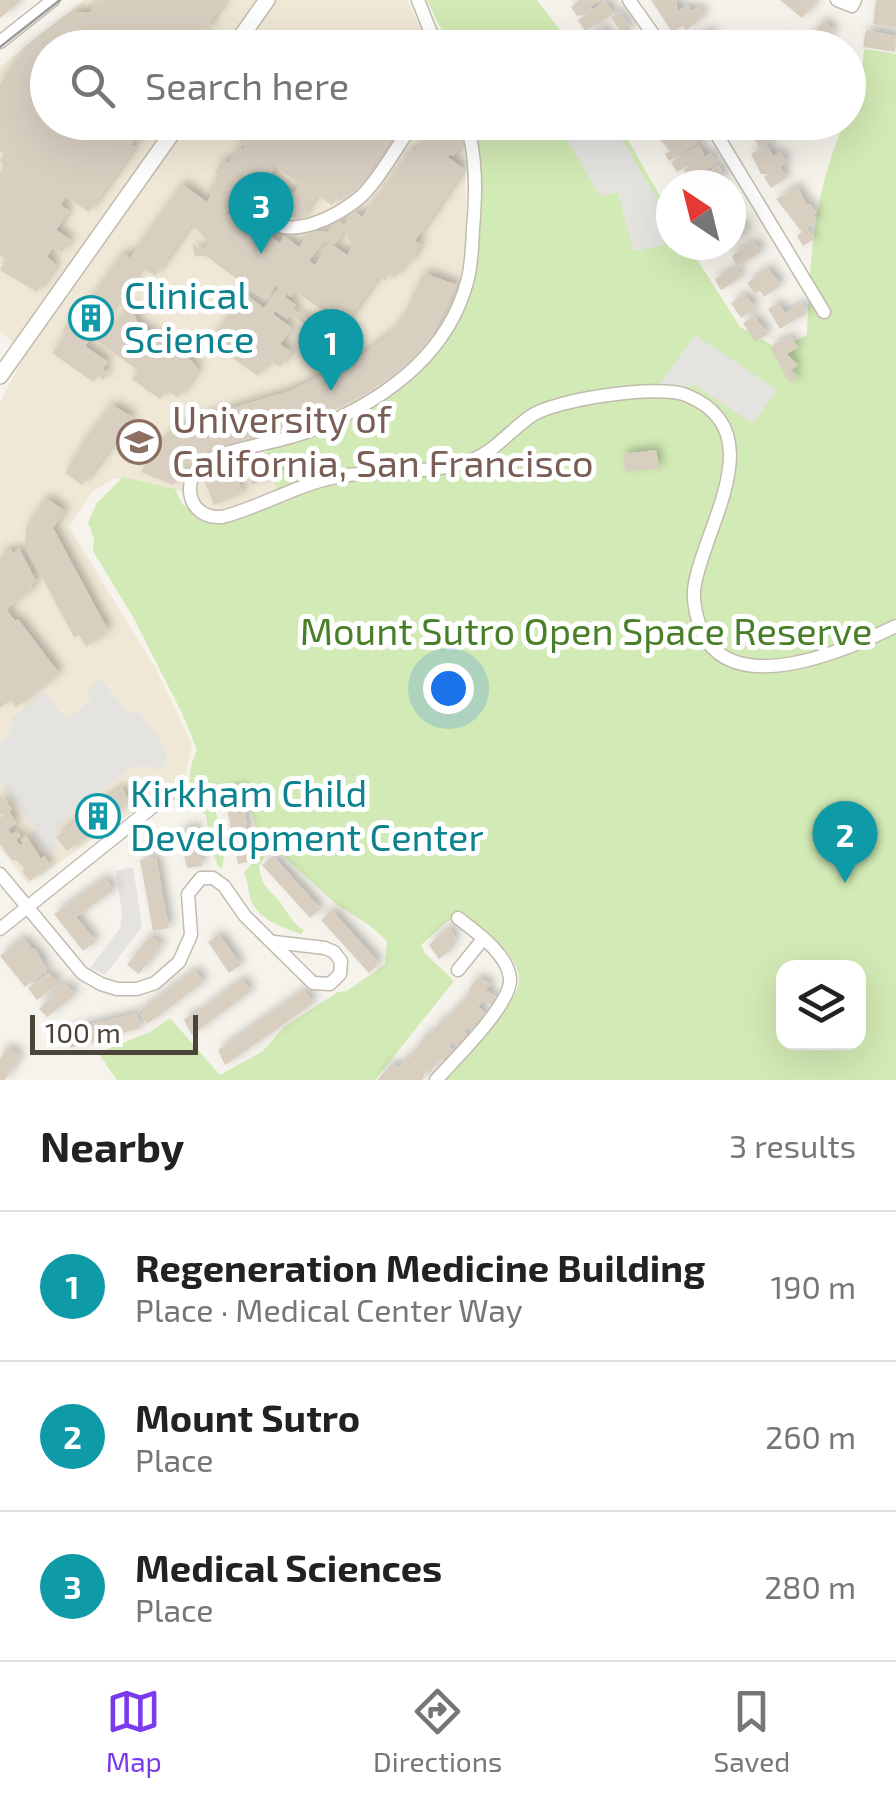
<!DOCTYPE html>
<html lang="en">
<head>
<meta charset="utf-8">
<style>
	:root { --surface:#fff; --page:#f6f6f6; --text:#222; --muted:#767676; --line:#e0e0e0; --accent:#7c3aed }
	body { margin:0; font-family:"Exo 2",sans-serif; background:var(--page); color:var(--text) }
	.controls { position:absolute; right:30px; bottom:30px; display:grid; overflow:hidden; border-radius:20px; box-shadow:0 10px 40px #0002 }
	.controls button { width:90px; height:90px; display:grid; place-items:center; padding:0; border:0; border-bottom:2px solid var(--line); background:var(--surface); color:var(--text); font:50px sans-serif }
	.compass { position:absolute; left:656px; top:170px; width:90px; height:90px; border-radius:50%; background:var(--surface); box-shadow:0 10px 40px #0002; rotate:325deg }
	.scale { position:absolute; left:30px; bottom:25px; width:168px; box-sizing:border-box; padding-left:10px; border:5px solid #4b4439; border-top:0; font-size:28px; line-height:35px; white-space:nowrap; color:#4b4439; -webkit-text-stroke:8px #fff; paint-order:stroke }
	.you { position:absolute; left:448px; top:688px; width:35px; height:35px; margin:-25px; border:8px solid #fff; border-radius:50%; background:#1a73e8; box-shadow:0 0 0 15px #1a73e833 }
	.badge { display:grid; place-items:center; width:65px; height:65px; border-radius:50%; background:var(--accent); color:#fff; font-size:32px; font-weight:700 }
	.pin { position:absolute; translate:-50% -82px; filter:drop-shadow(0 2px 5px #0008) }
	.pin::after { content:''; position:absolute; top:52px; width:35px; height:30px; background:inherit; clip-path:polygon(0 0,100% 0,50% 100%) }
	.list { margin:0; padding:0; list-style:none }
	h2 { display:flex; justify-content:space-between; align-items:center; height:130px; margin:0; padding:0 40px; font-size:42px }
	h2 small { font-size:32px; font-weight:400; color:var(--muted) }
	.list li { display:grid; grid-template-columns:65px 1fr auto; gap:30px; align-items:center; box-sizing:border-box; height:150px; padding:0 40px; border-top:2px solid var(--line) }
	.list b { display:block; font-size:38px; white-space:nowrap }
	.list p { margin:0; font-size:32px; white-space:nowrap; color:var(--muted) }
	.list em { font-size:32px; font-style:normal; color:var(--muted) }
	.icon { flex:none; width:55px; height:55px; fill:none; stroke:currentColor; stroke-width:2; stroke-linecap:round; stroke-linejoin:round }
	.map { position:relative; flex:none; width:896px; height:1080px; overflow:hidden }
	.search { position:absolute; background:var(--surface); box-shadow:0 10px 40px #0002; left:30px; right:30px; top:30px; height:110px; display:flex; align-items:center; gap:25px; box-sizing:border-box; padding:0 35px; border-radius:55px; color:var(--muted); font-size:38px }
	.sheet { height:580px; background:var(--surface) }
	nav { display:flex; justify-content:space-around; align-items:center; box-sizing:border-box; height:140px; border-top:2px solid var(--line); background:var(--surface); font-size:28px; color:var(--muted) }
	nav a { display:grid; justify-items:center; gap:5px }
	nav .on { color:var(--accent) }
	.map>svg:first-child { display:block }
	.education { fill:#efe8d6 }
	.green { fill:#d2eab5; fill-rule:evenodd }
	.parking { fill:#e5e3e0 }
	.building { fill:#d8cfc1; fill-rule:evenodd; filter:url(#shadow) }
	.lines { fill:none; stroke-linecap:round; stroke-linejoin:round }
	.minor-casing { stroke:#c2bbae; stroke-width:15 }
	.tertiary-casing { stroke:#c2bbae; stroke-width:18 }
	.minor { stroke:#fff; stroke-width:12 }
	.tertiary { stroke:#fff; stroke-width:15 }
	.tram { stroke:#9a9a9a; stroke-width:2.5 }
	.labels { text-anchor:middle; stroke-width:10; stroke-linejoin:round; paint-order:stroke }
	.culture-label { font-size:38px; fill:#0d838f; stroke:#fff; text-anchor:start }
	.education-label { font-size:38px; fill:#785e54; stroke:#fff; text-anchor:start }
	.park-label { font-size:38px; fill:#4a7f2a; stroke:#fff }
</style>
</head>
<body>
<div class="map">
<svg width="896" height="1080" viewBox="0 0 896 1080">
	<defs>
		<filter id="shadow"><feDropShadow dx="4.5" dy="-4.5" stdDeviation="5" flood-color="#0004"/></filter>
	</defs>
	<rect width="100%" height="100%" fill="#f6f3ec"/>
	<path class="education" d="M 84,0 L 407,0 L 430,47 L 48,48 L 48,122 L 460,123 L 464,142 L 466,209 L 463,295 L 423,361 L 377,397 L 257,448 L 282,497 L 213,522 L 186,492 L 116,478 L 93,491 L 69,527 L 156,669 L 192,744 L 186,775 L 28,884 L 0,848 L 0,402 L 26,353 L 0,331 L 0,67 Z"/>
	<path class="green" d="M 427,0 L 537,0 L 573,47 L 445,47 L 443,33 Z
		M 864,49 L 896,54 L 896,1080 L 442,1080 C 459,1061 510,1009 518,987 C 527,961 483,926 464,915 L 448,921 L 421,945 L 425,953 L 454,981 L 375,1080 L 117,1080 L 98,1053 L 150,1032 L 170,1018 L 220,1075 L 263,1051 L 284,1027 L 338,992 L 347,991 L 385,964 L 387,941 L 369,925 L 336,904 L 278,851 L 266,855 L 259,866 C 262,890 271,889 283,906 C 291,917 292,923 304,930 L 301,934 C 282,928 256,919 250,897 C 248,888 248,882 244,873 L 253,862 L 257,833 L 251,809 L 240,793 L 213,795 C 215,820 229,843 222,868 L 218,866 L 211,849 L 206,815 L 192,804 C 189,782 187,771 197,750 L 182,713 L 133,617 L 93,551 L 94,538 L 88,523 L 96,504 L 123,477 L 175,489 L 182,504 L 200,517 L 281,496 L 260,454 L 329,429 L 402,383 L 423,368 L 445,337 L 466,301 L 476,134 L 474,123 L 618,123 L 671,215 L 671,245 L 688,245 L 740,327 L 779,349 L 807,335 C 810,257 813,196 844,123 L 848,122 L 849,112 L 861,82 ZM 784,968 L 858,968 L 858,1042 L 784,1042 Z"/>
	<path class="parking" d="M 557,123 L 613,123 L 658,201 L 670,244 L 633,251 L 618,192 L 600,196 Z
		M 695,335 L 777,390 L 753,424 L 693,384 L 681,393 L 655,391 Z
		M 101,679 L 129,714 L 136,709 L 164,745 L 166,763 L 162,771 L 146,766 L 131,768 L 71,812 L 73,815 L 53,832 L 58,845 L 47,854 L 31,833 L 36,829 L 0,783 L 0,742 L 8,736 L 13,717 L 44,692 L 66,719 L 92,699 L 87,690 Z
		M 133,867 L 142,927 L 105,975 L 90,968 L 120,928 L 122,913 L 116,871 Z"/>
	<path class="building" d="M 0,0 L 22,0 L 0,18 Z
		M 98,0 L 226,0 L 208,25 L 212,28 L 211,31 L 199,27 L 191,38 L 177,28 L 179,31 L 168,48 L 48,48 L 48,122 L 152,122 L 146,137 L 139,141 L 136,138 L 131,145 L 135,147 L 89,212 L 66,197 L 61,205 L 69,211 L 56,230 L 71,240 L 61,253 L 53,248 L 47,256 L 56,265 L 37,292 L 0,270 L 6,259 L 0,255 L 0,173 L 4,167 L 0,160 L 4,154 L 0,151 L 0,83 L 21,53 L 75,12 L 90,12 Z
		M 579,0 L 600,0 L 590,7 L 592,10 L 605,1 L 614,14 L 585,31 L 578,20 L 589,13 L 577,16 L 571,7 Z
		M 651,0 L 676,0 L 678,11 L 687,5 L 692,11 L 699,7 L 704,15 L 686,31 L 683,26 L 672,32 Z
		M 780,0 L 814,0 L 816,2 L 802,18 Z
		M 876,0 L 896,0 L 896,28 L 873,24 Z
		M 619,12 L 631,29 L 623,35 L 611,17 Z
		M 823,21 L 834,30 L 822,45 L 812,48 L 807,43 Z
		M 604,28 L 614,42 L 606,48 L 599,43 L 593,48 L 572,48 Z
		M 708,30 L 715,40 L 711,45 L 682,48 Z
		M 866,30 L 896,36 L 895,52 L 863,47 Z
		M 222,122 L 404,122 L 354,193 L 349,189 L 340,202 L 337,199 L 332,205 L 317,194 L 300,222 L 286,213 L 281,221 L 271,213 L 273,210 L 268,206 L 274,199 L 249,182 L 227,213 L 232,216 L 251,186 L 266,197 L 263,201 L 252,196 L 269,208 L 253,230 L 259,234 L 262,230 L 280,243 L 284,236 L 299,247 L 311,231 L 328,232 L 337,220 L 344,225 L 354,211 L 362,217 L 411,150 L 414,152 L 423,140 L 428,140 L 425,137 L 435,122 L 447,122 L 446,125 L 465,141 L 453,156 L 450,154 L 448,157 L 464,169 L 415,241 L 421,244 L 409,264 L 405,262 L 395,278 L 390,274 L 385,281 L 379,276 L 344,326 L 295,291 L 291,297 L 287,294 L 285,297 L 296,305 L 293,310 L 359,357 L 389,335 L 402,319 L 424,273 L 457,285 L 431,338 L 412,360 L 389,378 L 353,401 L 294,427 L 206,452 L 187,464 L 173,485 L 141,472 L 156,447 L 178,428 L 202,417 L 290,391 L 354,359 L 290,314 L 287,319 L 275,311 L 273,314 L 292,328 L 280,344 L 291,352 L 280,367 L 269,360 L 258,376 L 221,350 L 217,356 L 212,352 L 216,346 L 210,342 L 236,305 L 230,301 L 234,296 L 240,300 L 244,293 L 264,308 L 279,288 L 276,285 L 266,300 L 206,256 L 195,256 L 192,243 L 199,249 L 205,249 L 212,239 L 208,241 L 191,224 L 155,276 L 142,267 L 85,346 L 108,362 L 102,369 L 108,373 L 103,380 L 99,375 L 93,382 L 52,353 L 66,334 L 62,331 L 72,316 L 76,319 L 123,253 L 130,258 L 182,184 L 207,202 L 212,194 L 208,191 L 219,176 L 215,172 L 223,160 L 228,163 L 239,148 L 242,150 L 246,146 L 219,127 ZM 272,164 L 300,184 L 293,194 L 265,174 L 270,175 L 274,169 ZM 344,231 L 350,235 L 347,239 L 354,244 L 347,255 L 330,243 L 315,265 L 309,261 L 324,240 L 335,244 Z
		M 679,122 L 685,122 L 690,130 L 688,133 L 695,129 L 701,138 L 696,141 L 697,144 L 669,161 L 665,154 L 670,151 L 657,136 Z
		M 759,122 L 775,122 L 779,128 L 771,133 L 774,139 L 759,147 L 748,129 Z
		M 699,145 L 704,154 L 702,158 L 711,153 L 716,162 L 696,177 L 697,180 L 718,165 L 725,177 L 712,185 L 692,185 L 684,170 L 691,164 L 677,172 L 671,162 Z
		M 767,145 L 773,156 L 780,152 L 787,162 L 780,167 L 787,178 L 771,188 L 764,177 L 769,174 L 761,174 L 751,154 Z
		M 797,186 L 807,205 L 810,204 L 816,212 L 813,214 L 817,221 L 806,228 L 814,239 L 803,246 L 797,236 L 802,232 L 776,199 Z
		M 742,222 L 748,232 L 722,252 L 718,245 L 731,245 L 731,229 Z
		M 754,241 L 761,252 L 737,267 L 732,256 Z
		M 736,268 L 742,276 L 722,290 L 720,289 L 715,279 Z
		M 768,268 L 781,285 L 764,297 L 760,291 L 755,294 L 747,283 Z
		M 744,294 L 756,308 L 741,318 L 731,303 Z
		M 778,303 L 785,313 L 802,303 L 808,312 L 780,329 L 768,309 Z
		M 130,304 L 138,323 L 194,363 L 198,370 L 178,398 L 166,390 L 160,399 L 148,391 L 132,379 L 138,370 L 97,341 L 106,328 L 110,331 Z
		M 754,316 L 768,334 L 755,342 L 743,323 Z
		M 791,337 L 798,347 L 787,354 L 798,365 L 791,370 L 798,378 L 790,383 L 771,349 L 775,343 Z
		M 112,405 L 133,417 L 82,485 L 65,473 L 87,437 Z
		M 656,450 L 659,468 L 625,472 L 623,454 Z
		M 277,463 L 282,473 L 268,479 L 266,475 L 266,480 L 252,485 L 246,469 L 259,464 L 262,469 Z
		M 233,468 L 243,493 L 214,505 L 204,480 Z
		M 46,498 L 65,511 L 53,528 L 108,630 L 86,647 L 79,635 L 74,637 L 26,548 L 26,528 Z
		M 19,548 L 36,581 L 31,586 L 32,589 L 6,609 L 15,621 L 18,619 L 59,673 L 16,707 L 11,700 L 0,708 L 0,557 L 10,549 L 13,553 Z
		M 122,787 L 129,801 L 67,851 L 56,837 Z
		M 242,787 L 251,861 L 238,864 L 224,793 Z
		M 0,794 L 12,809 L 9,811 L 16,823 L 7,830 L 12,834 L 17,831 L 21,836 L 16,840 L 20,845 L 23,843 L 20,840 L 26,835 L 40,857 L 39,860 L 44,856 L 50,865 L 30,881 L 22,871 L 25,869 L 16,860 L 12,860 L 0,844 L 0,818 L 5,814 L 0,814 Z
		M 196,826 L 202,866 L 187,868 L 179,832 Z
		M 273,856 L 321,909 L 310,918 L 262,865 Z
		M 156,857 L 169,928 L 153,931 L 140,860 Z
		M 105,878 L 114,890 L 76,917 L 96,941 L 83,951 L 54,914 Z
		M 332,910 L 379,963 L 369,973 L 321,920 Z
		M 449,926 L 456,939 L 448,947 L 451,950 L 439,959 L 429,945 Z
		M 219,934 L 241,965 L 229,973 L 208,942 Z
		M 150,936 L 162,944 L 139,974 L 127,965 Z
		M 23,938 L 31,947 L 27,952 L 32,948 L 36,950 L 47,970 L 25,987 L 0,956 Z
		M 195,970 L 204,982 L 147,1024 L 138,1012 Z
		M 48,973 L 57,980 L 57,985 L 37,1000 L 28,988 Z
		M 478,977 L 491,984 L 486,990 L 500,1001 L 495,1008 L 484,1000 L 478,1007 L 488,1015 L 475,1033 L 468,1027 L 464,1032 L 470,1036 L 461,1047 L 453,1041 L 449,1047 L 455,1051 L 446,1063 L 438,1057 L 436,1064 L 430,1073 L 426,1071 L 422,1080 L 377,1080 L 392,1063 L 399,1068 L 407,1057 L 409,1058 L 427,1033 L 435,1039 L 431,1034 L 442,1019 L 450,1024 L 446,1019 L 470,993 L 469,989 Z
		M 242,979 L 251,991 L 192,1035 L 184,1020 L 191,1014 L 193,1016 Z
		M 64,984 L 76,994 L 47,1017 L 39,1009 Z
		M 304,990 L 313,1002 L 304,1010 L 225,1065 L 218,1050 Z
		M 137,1013 L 141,1028 L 70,1048 L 68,1030 Z
		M 7,1047 L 20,1055 L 5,1080 L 0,1080 L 0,1059 Z"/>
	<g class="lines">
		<g class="minor-casing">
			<path id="minor" d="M 418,0 L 437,48
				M 629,0 L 663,48
				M 837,0 L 852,6 L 855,0
				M 0,42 L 53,0
				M 466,122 C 477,156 476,194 473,229 C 472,246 472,265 467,282 C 447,357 381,402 312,430 C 277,444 236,446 202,463 C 180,484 189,519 222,517 C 261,507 296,485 336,477 C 378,469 423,475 464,463 C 492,455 508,432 531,416 C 556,399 659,384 686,395 C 776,431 701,530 694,590 C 693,605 697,620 703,634 C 736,699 849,649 896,626
				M 709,122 L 824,312
				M 266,220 C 293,239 334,218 358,199 C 375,186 400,142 414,122
				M 0,874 L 82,973 L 101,984 L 117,989 L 137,989 L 155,983 L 179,962 L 191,935 L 188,894 L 201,878 L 213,878 L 224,886 L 245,916 L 313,983 L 330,984 L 340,974 L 341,961 L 334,952 L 325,948 L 274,942
				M 0,929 L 170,793
				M 458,970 L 483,939
				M 436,1080 C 454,1060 513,1003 510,978 C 507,953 476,932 458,918"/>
		</g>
		<g class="tertiary-casing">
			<path id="tertiary" d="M 233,48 L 267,0
				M 0,376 L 180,122"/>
		</g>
		<use href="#minor" class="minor"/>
		<use href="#tertiary" class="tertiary"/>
		<path class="tram" d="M 0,47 L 60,0"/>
	</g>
	<defs>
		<g id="building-ring" transform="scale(2.25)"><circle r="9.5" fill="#fff" stroke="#0f9aa8" stroke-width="1.5"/><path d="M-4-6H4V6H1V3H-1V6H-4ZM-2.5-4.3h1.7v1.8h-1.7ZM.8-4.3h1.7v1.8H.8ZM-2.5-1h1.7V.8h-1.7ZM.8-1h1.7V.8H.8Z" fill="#0f9aa8"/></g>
		<g id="university-ring" transform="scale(2.25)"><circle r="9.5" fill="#fff" stroke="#8d6e63" stroke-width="1.5"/><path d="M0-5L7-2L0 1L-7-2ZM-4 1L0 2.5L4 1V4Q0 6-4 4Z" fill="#8d6e63"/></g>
	</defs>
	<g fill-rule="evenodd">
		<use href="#building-ring" x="91" y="318"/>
		<use href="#university-ring" x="139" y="442"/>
		<use href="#building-ring" x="98" y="816"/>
	</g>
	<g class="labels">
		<g class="culture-label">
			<text x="124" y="309">Clinical<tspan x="124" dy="44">Science</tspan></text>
			<text x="130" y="807">Kirkham Child<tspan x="130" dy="44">Development Center</tspan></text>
		</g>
		<g class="education-label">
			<text x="172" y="433">University of<tspan x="172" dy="44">California, San Francisco</tspan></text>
		</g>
		<g class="park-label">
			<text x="586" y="645">Mount Sutro Open Space Reserve</text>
		</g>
	</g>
</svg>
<div class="controls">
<button><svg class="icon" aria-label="layers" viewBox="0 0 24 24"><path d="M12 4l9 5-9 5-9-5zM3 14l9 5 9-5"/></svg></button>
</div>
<svg class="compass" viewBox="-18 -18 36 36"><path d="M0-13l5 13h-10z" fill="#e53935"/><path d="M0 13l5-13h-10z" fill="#767676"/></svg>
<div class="scale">100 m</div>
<div class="you"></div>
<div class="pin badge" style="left:331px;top:391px;background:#0f9aa8">1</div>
<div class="pin badge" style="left:845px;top:883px;background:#0f9aa8">2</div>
<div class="pin badge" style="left:261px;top:254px;background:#0f9aa8">3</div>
<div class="search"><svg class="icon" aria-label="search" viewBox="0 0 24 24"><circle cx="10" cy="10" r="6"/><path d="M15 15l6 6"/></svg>Search here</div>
</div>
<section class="sheet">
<h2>Nearby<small>3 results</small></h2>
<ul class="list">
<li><span class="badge" style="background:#0f9aa8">1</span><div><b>Regeneration Medicine Building</b><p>Place · Medical Center Way</p></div><em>190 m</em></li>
<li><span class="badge" style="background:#0f9aa8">2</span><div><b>Mount Sutro</b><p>Place</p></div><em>260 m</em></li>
<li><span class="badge" style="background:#0f9aa8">3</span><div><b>Medical Sciences</b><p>Place</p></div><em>280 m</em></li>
</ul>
</section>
<nav>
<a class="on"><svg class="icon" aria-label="map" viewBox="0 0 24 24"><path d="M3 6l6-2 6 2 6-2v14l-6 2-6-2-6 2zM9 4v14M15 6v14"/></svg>Map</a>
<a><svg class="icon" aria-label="directions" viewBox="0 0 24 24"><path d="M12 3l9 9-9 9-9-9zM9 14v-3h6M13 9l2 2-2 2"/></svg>Directions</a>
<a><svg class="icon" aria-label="saved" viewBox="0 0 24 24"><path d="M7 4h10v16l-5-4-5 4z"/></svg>Saved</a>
</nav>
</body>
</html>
